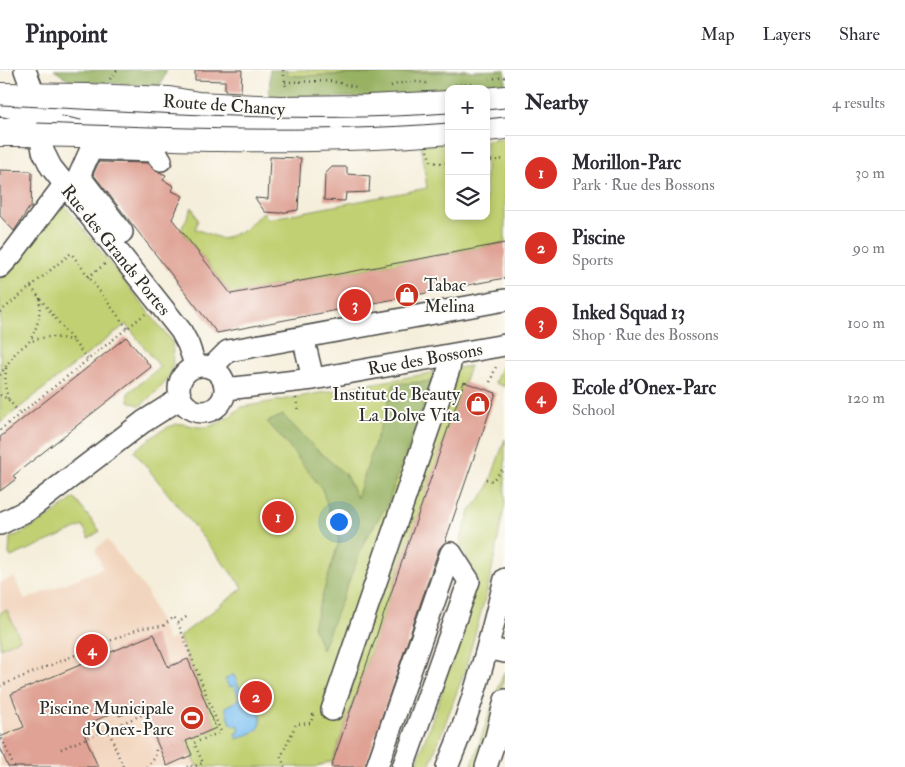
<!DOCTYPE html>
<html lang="en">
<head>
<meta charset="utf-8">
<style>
	:root { --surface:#fff; --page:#f2f2f3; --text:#2b2b33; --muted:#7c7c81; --line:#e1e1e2; --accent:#d93025 }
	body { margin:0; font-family:"IM FELL Double Pica",serif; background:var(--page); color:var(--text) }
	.controls { position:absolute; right:15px; top:15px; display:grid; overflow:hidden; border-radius:10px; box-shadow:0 2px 8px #0003 }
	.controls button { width:45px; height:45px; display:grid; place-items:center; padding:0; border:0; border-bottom:1px solid var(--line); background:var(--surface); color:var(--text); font:25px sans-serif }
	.you { position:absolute; left:338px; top:451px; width:18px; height:18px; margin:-12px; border:4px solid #fff; border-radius:50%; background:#1a73e8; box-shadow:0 0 0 8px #1a73e833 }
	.badge { display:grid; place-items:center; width:32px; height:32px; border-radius:50%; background:var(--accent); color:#fff; font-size:16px; font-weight:700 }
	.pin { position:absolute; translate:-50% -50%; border:2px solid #fff; box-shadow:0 1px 5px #0006 }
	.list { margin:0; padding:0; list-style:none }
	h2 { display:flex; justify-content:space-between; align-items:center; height:65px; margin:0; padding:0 20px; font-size:21px }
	h2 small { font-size:16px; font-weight:400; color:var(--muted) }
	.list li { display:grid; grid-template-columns:32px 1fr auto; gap:15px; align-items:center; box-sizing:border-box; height:75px; padding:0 20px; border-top:1px solid var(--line) }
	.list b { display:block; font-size:19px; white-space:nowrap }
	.list p { margin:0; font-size:16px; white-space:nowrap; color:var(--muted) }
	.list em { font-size:16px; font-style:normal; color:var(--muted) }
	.icon { flex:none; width:28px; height:28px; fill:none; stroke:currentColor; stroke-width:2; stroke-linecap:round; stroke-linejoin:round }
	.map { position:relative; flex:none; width:505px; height:697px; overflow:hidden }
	header { display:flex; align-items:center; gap:30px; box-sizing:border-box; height:70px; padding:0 25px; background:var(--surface); border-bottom:1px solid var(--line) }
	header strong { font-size:24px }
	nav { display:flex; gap:28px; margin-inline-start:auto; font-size:18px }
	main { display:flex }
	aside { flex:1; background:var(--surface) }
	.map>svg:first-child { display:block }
	.built { fill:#f2d5be }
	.green { fill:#c1d072; stroke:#767e4e }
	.forest { fill:#98b264; stroke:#626e48 }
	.water { fill:#79bff0; stroke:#52758e }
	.building { fill:#dfa294 }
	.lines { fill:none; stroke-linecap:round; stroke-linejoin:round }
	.minor-casing { stroke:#494845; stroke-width:24 }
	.major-casing { stroke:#494845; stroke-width:30 }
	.path { stroke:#494845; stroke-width:2.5; stroke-dasharray:1 4; stroke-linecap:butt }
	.minor { stroke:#fff; stroke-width:21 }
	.major { stroke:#fff; stroke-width:28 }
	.tram { stroke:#2b2b2b; stroke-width:1 }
	.labels { text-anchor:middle; stroke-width:4; stroke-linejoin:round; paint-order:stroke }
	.street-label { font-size:18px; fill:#2b2b2b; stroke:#fdfcf7 }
	.poi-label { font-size:18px; fill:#2b2b2b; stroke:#fdfcf7; text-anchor:end }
</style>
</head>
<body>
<header>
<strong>Pinpoint</strong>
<nav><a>Map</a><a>Layers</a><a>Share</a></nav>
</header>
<main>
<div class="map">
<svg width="505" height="697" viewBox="0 0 505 697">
	<rect width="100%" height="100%" fill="#fdfcf7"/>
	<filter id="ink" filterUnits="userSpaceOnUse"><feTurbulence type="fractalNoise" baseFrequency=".02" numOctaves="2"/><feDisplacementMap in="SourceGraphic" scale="10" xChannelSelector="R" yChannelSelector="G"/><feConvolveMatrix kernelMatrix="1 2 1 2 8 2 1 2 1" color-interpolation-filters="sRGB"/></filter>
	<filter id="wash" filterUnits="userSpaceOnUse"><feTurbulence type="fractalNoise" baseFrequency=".0096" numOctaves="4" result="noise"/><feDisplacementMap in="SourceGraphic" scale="20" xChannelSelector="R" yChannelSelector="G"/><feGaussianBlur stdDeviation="1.12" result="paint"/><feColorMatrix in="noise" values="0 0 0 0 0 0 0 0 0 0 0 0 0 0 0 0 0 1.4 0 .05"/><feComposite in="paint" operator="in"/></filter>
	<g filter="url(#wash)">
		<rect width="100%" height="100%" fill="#f5eedb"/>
		<path class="built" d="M 107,470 L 146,520 L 168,571 L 179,567 L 216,658 L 186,671 L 197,697 L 0,697 L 0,513 L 14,507 L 25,530 L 103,498 L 95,479 Z"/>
		<path class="green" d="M 287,0 L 467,0 L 298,6 L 287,5 Z
			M 505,68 L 505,173 L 231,224 L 181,160 L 192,137 L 198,150 L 195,159 L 223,169 L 244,160 L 263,142 L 267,149 L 427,118 L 421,75 L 449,73 L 449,146 L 486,146 L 486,70 Z
			M 62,132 L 172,272 C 176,309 166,313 140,336 L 129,331 L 128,323 L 160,297 L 126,254 L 0,353 L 0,208 L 18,189 Z
			M 503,292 L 505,292 L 505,317 L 495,313 Z
			M 470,296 L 333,690 L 316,697 L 197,697 L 186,671 L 216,658 L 179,567 L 243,518 L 134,381 C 146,372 159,360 174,355 C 181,352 186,355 193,356 C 213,361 227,348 242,337 Z
			M 505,369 L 505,434 L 489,514 L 464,603 L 429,697 L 415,697 L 445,614 L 441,607 L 445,597 L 450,598 L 464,558 L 459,549 L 477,507 L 461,477 L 461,469 L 470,441 L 487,420 Z
			M 74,428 L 100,461 L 89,468 L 83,456 L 11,487 L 9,484 L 10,468 C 34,458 54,444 74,428 Z
			M 7,540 L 20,569 L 0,578 L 0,543 Z
			M 504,602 C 505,617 488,679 483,697 L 471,697 Z"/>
		<path class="forest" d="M 54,0 L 167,0 L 160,16 L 70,11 Z
			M 270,0 L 287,0 L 287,5 L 298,6 L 505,0 L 505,22 L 486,19 L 449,19 L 449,27 L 269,28 Z
			M 433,311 L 387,435 L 365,470 L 322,580 L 313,556 L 339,471 L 322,419 L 282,368 L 267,352 L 283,345 L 315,378 L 346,405 L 357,428 L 394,314 Z"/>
		<path class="water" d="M 232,605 L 234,605 L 244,628 L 247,629 L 251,627 L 252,631 L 244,634 L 244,636 L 254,634 C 261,638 264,654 257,660 C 252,664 243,666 237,669 L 235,664 L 240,661 L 238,655 L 234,656 L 231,654 L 225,637 L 240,629 L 234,616 L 229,617 L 225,609 Z"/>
		<g id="blocks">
			<path class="building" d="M 195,0 L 242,0 L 241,22 L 225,21 L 225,11 L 195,10 Z
				M 270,87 L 301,88 L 298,140 L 280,143 L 265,142 L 255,128 L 268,129 Z
				M 99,92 L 148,93 L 156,101 L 166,105 L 163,110 L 174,116 L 172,121 L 183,126 L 172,149 L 231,224 L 505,173 L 505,208 L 217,263 L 93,104 Z
				M 332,97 L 347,97 L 347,104 L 370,106 L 369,122 L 346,123 L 345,131 L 324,130 L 325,104 Z
				M 0,100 L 31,101 L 32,103 L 31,138 L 29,138 L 14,161 L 0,146 Z
				M 126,267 L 151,297 L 13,406 L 16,409 L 0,421 L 0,367 Z
				M 464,312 L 496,323 L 445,472 L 439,479 L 365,697 L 331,697 Z
				M 154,564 L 168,597 L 188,589 L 216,658 L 186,671 L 192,685 L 167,696 L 142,637 L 119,646 L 117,641 L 92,652 L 93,657 L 83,661 L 98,697 L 8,697 L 0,677 L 0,667 L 24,657 L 11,624 Z"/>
		</g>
	</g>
	<g filter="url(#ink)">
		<use href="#blocks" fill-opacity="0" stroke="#494845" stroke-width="1"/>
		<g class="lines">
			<g class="minor-casing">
				<path id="minor" d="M 25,0 L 31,16 L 43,81 L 51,97 L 181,261 L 188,274 L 196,297
					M 0,35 L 46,45 L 261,54
					M 111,171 L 122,162 L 79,106 L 91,79 L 154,81 L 161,90
					M 0,197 L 12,184 L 64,115
					M 303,267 L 313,309
					M179 319a23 23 0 1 1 46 0a23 23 0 1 1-46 0Z
					M 211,298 L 228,281 L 505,230
					M 226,319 L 313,309 L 505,275
					M 0,454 L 28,440 L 143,352 L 181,328
					M 488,578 L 505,582
					M 332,640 L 449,299 L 452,285
					M 377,697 L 451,483 L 469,511 L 403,697
					M 447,697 C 473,637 489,573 505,509
					M 486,697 L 496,667 L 505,630"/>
			</g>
			<g class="major-casing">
				<path id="major" d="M 0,27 L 87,28 L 169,31 L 198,36 L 279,40 L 368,39 L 449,35
					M 486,32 L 505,30
					M 486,57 L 505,55
					M 0,62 C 72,61 144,66 217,67 C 294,68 372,67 449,60"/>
			</g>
			<path class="path" d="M 283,0 L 286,18
				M 110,9 L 117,0
				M 489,9 L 505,7
				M 285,12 L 331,11 L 356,17
				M 455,15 L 475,14
				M 391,16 C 404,11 417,11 430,14
				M 427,81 L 431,91 L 437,93 L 449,93
				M 486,91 L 505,89
				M 88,207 L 105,194
				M 31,217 L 88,290
				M 40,228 C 40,246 38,257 29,272 C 47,265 55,266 74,271
				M 0,242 L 71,183 L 127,258
				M 6,298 L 5,315 L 8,329
				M 0,305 L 16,282 L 29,272
				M 490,312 L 497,294
				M 359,318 L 361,332
				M 0,325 L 8,329 L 20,344
				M 296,328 L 298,342
				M 0,360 L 145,244
				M 486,409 L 492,411 L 505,397
				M 178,553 L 221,662 L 194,673 L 203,693 L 193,697
				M 0,616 L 141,558 L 163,556 L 174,547 L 178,553 L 189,545
				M 108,659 L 156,639
				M 0,664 L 14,697
				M 61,679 L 108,659 L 123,697
				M 146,697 L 155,688 L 156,679
				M 187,697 L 191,695 L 192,697
				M 285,697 L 281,687 L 296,654 L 311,653 L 313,645 L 316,644"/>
			<use href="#minor" class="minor"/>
			<use href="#major" class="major"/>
			<path class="tram" d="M 1,35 C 150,42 300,54 449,43
				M 486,40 L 505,38
				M 62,46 L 81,50
				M 486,49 L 505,47
				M 37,53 C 174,58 311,64 449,53"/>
		</g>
	</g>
	<defs>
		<g id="shop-disc" transform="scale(1.25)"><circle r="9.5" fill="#c8321e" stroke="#fdfcf7"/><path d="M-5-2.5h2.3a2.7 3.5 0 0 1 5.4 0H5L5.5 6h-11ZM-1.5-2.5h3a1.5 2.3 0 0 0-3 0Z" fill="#fff"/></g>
		<g id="stadium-disc" transform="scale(1.25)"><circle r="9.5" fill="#c8321e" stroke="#fdfcf7"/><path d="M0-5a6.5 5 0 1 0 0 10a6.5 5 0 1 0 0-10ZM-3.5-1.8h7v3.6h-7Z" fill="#fff"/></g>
	</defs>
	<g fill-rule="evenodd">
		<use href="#shop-disc" x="407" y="225"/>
		<use href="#shop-disc" x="478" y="334"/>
		<use href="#stadium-disc" x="192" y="648"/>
	</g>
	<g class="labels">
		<g class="street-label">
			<text transform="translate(224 35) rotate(4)" y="6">Route de Chancy</text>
			<text transform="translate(116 180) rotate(51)" y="6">Rue des Grands Portes</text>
			<text transform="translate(425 289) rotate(-10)" y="6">Rue des Bossons</text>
		</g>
		<g class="poi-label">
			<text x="424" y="221" text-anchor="start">Tabac<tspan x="424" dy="21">Melina</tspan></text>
			<text x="460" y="330">Institut de Beauty<tspan x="460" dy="21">La Dolve Vita</tspan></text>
			<text x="174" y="644">Piscine Municipale<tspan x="174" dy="21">d’Onex-Parc</tspan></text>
		</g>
	</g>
</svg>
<div class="controls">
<button>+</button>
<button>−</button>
<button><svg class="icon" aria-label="layers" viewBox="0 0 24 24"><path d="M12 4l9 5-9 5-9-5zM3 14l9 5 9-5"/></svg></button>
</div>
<div class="you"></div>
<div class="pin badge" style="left:278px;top:447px">1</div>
<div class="pin badge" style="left:256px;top:627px">2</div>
<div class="pin badge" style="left:355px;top:235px">3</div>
<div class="pin badge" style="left:92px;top:580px">4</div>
</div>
<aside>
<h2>Nearby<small>4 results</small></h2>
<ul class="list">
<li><span class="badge">1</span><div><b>Morillon-Parc</b><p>Park · Rue des Bossons</p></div><em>30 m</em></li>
<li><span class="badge">2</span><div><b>Piscine</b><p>Sports</p></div><em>90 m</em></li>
<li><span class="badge">3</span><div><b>Inked Squad 13</b><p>Shop · Rue des Bossons</p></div><em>100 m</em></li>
<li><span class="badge">4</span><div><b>Ecole d'Onex-Parc</b><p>School</p></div><em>120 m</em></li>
</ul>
</aside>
</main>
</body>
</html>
